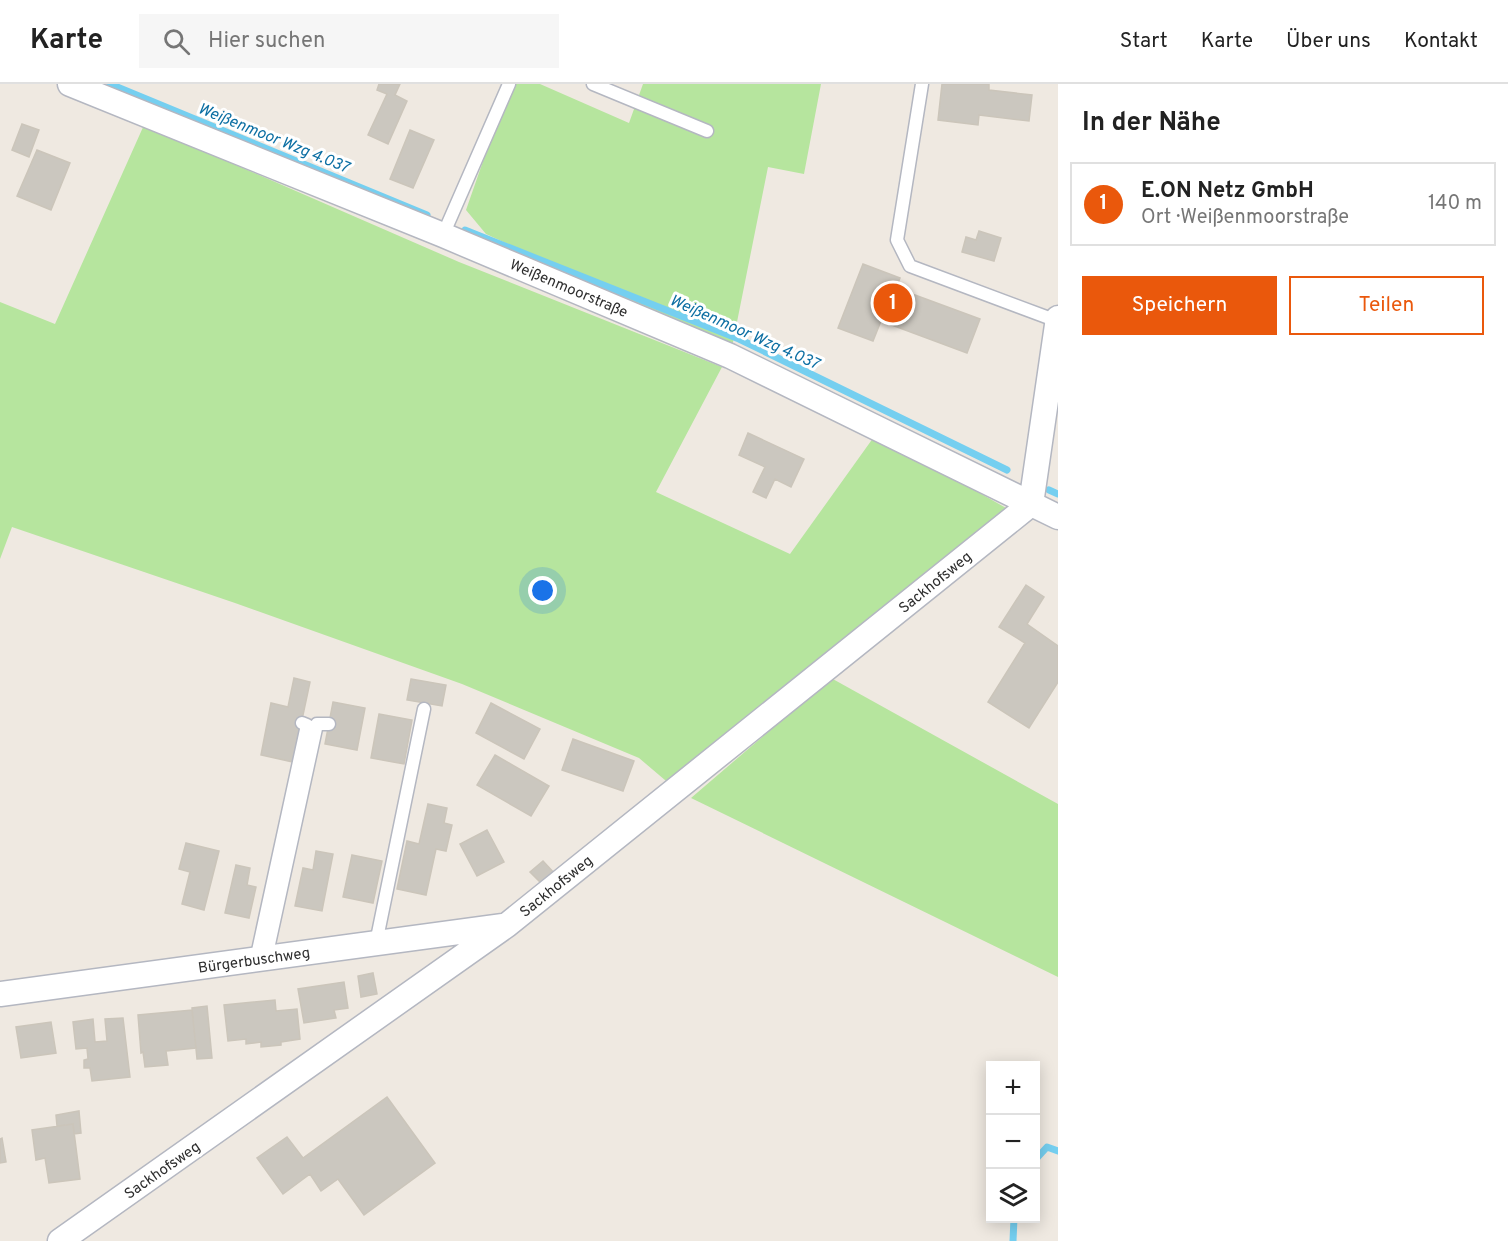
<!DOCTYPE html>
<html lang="de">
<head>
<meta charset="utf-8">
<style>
	:root { --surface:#fff; --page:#f6f6f6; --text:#222; --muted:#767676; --line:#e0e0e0; --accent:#ea580c }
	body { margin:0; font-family:Overpass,sans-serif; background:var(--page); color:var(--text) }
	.controls { position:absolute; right:18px; bottom:18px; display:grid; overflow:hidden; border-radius:0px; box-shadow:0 3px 15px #0003 }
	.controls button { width:54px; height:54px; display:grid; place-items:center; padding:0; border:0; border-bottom:2px solid var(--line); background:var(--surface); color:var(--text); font:30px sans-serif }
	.you { position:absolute; left:543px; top:507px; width:21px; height:21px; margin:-15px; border:4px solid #fff; border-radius:50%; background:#1a73e8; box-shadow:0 0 0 9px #1a73e833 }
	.badge { display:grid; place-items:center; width:39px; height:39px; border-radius:50%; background:var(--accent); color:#fff; font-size:20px; font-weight:700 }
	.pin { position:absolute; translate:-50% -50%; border:3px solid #fff; box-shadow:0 2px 6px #0006 }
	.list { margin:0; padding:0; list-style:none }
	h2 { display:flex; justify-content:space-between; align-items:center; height:78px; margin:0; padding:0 24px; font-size:26px }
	h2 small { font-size:20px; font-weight:400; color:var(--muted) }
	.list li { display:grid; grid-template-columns:39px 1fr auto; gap:18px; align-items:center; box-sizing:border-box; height:84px; margin:0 12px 12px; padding:0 12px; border:2px solid var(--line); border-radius:0px }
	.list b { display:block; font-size:22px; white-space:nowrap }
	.list p { margin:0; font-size:20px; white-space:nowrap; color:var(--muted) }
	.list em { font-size:20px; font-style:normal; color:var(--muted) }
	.actions { display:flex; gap:12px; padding:18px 24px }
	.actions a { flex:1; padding:14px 0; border:2px solid var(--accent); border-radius:0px; text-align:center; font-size:21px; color:var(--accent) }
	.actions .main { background:var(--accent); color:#fff }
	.icon { flex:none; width:33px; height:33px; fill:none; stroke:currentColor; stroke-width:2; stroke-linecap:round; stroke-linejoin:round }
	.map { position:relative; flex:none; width:1058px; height:1157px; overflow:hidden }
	header { display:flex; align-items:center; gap:36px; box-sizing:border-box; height:84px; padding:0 30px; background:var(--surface); border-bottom:2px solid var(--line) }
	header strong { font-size:28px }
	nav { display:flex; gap:33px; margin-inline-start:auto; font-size:21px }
	.search { width:420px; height:54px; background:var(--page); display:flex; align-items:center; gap:15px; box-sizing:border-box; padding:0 21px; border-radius:0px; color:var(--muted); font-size:22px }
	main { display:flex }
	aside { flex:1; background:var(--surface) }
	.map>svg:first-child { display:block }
	.green { fill:#b6e59e }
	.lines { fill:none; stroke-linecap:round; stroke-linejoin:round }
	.stream { stroke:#75cff0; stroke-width:7 }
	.building { fill:#cbc7bf; stroke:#cbc5ba; stroke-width:1.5 }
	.lane-casing { stroke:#b4b7c1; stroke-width:15 }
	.street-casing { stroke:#b4b7c1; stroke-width:27 }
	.lane { stroke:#fff; stroke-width:12 }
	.street { stroke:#fff; stroke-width:24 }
	.labels { text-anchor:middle; stroke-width:6; stroke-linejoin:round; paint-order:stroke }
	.street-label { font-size:15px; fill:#2e2e2e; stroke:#fff }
	.water-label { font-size:16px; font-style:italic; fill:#0d6fa3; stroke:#fff }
</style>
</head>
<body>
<header>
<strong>Karte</strong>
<div class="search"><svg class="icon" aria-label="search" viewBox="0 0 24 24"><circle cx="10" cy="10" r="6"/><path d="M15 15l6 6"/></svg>Hier suchen</div>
<nav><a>Start</a><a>Karte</a><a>Über uns</a><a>Kontakt</a></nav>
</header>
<main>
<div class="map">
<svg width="1058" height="1157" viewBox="0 0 1058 1157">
	<rect width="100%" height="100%" fill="#efe9e1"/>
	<path class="green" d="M 510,0 L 540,0 L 629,39 L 643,0 L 821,0 L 804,90 L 768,83 L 732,263 L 486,150 L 466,126 Z
		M 144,41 L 459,178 L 722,283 L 656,408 L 790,470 L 876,350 L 1006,424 L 672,702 L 639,674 L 462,600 L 235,519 L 12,443 L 0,475 L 0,218 L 55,240 Z
		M 831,594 L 1058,720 L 1058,893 L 691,714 Z"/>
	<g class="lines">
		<path class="stream" d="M 110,0 L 427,131
			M 465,146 L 739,255 L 1007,386
			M 1049,406 L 1058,410
			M 1036,1075 L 1047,1063 L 1058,1067
			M 1013,1157 L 1014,1134"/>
	</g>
	<path class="building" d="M 379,0 L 400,0 L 395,11 L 407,17 L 388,60 L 368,51 L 387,10 L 377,6 Z
		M 942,0 L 989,0 L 989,6 L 1032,11 L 1029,37 L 979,31 L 978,41 L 938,36 Z
		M 22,40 L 39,46 L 29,73 L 12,66 Z
		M 410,46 L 434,56 L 413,104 L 390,95 Z
		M 37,66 L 70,79 L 51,126 L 17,112 Z
		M 979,147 L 1001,154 L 994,177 L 962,168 L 966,153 L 976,156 Z
		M 863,180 L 900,194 L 896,204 L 980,235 L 967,269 L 881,237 L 873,257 L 838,244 Z
		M 748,349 L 804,375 L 791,403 L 775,395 L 766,414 L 753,408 L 765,383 L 739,371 Z
		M 1026,501 L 1044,513 L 1027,540 L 1058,562 L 1058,598 L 1029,644 L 988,618 L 1025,559 L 999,543 Z
		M 294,594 L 310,598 L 293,678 L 261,671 L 271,619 L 288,623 Z
		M 411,595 L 446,601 L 442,622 L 407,616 Z
		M 333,618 L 365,624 L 357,666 L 325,660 Z
		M 491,619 L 540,645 L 524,675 L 476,649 Z
		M 379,630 L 412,636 L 404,680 L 371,674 Z
		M 573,655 L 634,677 L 623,707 L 562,686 Z
		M 495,671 L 549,702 L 531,732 L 477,701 Z
		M 428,720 L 447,724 L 444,739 L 452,741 L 446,767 L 436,765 L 426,811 L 397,805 L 407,757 L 419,760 Z
		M 487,746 L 504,778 L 477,792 L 460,760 Z
		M 186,759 L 219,767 L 204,826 L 182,820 L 190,788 L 179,785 Z
		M 316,767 L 333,770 L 322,827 L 295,822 L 303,784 L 313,786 Z
		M 352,771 L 382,777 L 373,819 L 343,813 Z
		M 543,777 L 555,790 L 543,801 L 530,788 Z
		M 236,781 L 250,784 L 247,801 L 256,803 L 249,834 L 225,829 Z
		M 373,889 L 377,910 L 361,913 L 358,892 Z
		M 344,898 L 348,924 L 334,926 L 336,934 L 304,939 L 298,905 Z
		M 275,916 L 276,927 L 297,925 L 300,955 L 281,958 L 281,961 L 261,963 L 261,958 L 246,960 L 246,955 L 228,957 L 224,921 Z
		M 207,922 L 212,974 L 197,975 L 192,924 Z
		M 192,926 L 196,964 L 166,967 L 168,981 L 145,983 L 143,968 L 141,969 L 138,931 Z
		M 123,934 L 130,993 L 92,997 L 90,984 L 84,984 L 84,976 L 88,975 L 87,964 L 76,965 L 73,938 L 93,935 L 95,958 L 107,957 L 105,935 Z
		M 51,938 L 56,969 L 21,974 L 16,943 Z
		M 387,1013 L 435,1079 L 364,1131 L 338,1095 L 321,1107 L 310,1090 L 283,1110 L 257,1074 L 287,1053 L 303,1074 Z
		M 79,1027 L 81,1049 L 74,1050 L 73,1040 L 57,1042 L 56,1031 Z
		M 73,1040 L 80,1095 L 49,1099 L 45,1074 L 36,1076 L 32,1046 Z
		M 2,1054 L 6,1078 L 0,1079 L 0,1055 Z"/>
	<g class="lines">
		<g class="lane-casing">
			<path id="lane" d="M 593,0 L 707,47
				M 922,0 L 897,156 L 910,182 L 1057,237
				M 443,151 L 509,0
				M 376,859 L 424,625
				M 266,874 L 317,640 L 329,640
				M 256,876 L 307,641 L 302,639"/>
		</g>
		<g class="street-casing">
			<path id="street" d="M 70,0 L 443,151 L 730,272 L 1058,433
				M 1031,420 L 1058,234
				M 0,910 L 503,842
				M 60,1157 L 507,841 L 1031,420"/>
		</g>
		<use href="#lane" class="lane"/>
		<use href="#street" class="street"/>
	</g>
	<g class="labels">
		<g class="street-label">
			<text transform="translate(569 204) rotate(23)" y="5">Weißenmoorstraße</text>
			<text transform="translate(935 498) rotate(-39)" y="5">Sackhofsweg</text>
			<text transform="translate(556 802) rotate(-39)" y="5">Sackhofsweg</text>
			<text transform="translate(254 876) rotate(-8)" y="5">Bürgerbuschweg</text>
			<text transform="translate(162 1086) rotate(-35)" y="5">Sackhofsweg</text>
		</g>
		<g class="water-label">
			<text transform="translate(274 53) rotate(22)" y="6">Weißenmoor Wzg 4.037</text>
			<text transform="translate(745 247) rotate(24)" y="6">Weißenmoor Wzg 4.037</text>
		</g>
	</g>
</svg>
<div class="controls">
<button>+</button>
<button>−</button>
<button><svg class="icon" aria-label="layers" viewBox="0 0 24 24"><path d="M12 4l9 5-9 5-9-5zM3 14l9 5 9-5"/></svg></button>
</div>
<div class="you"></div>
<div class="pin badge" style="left:893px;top:219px">1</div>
</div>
<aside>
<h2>In der Nähe<small></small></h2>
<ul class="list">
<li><span class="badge">1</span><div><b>E.ON Netz GmbH</b><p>Ort · Weißenmoorstraße</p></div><em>140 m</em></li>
</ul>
<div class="actions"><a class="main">Speichern</a><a>Teilen</a></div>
</aside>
</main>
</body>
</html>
